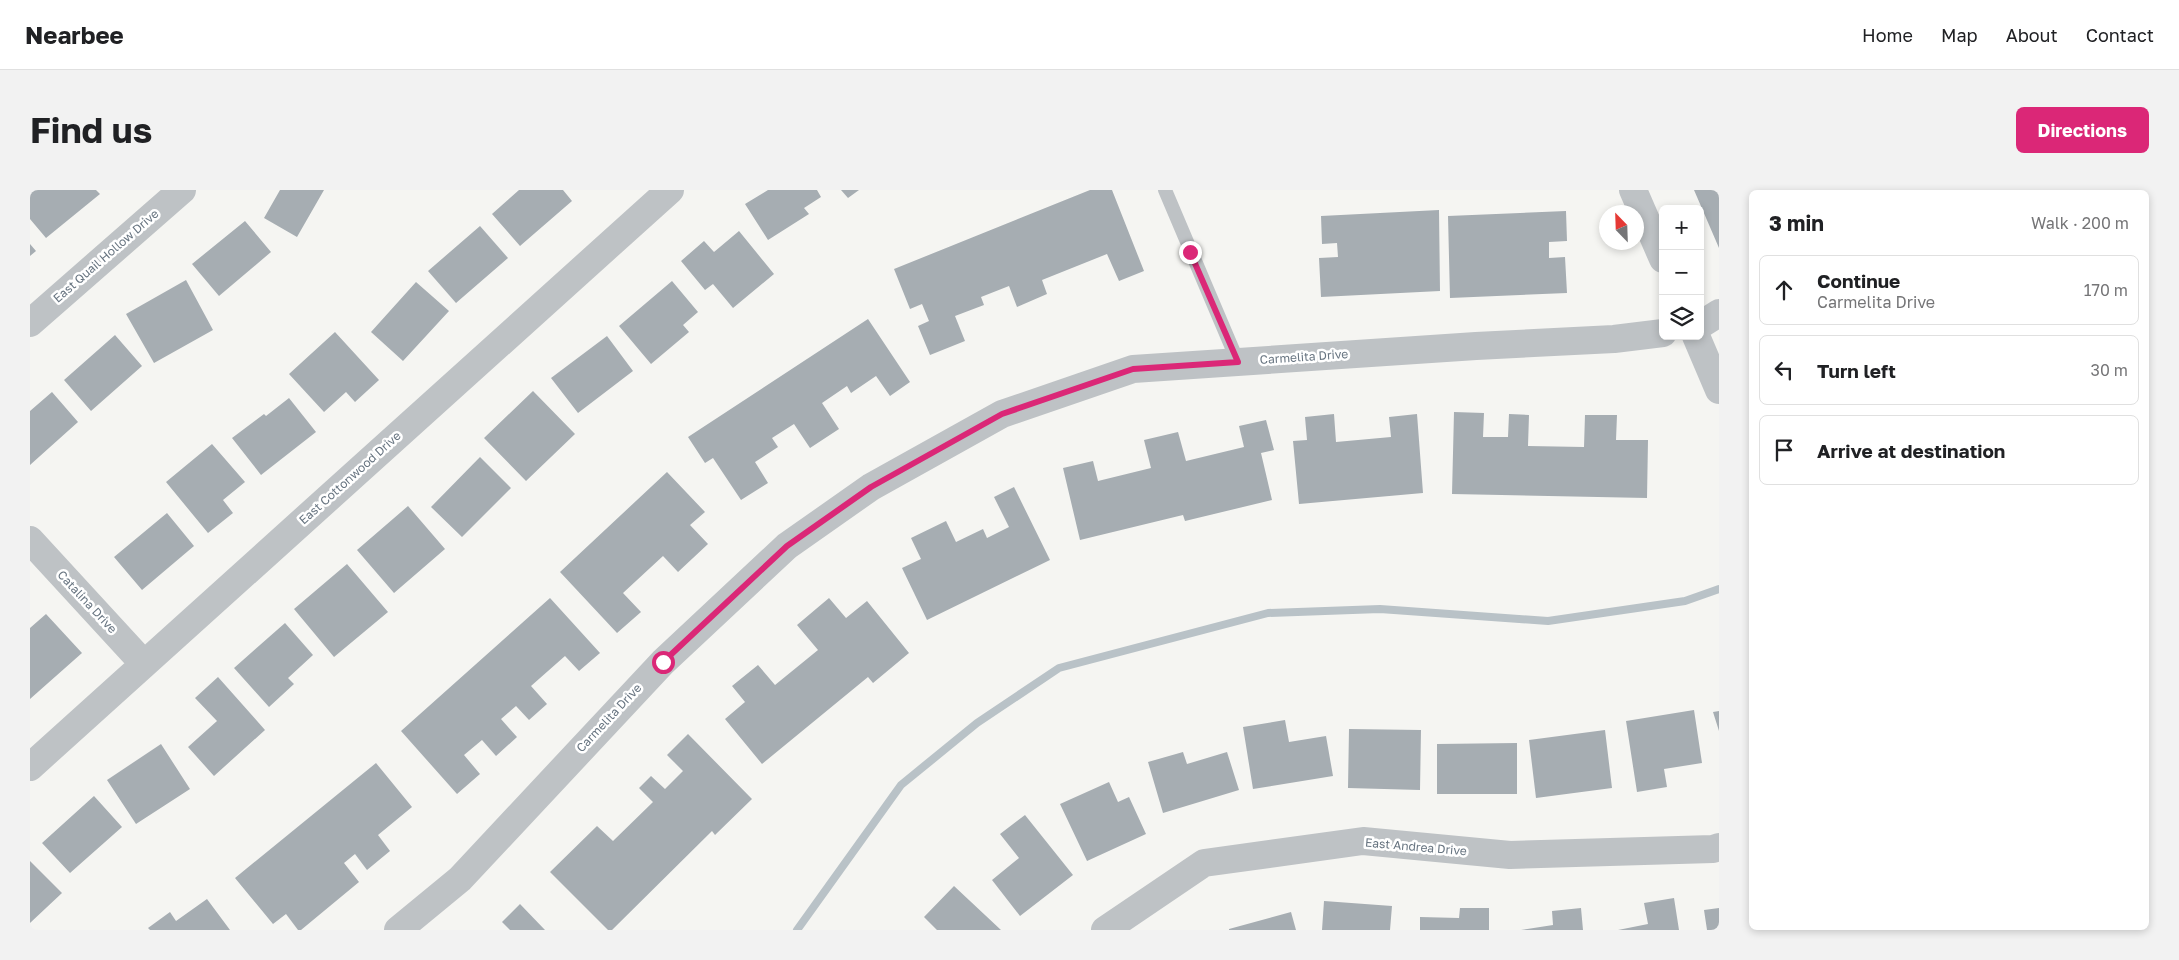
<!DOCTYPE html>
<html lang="en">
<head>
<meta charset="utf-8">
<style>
	:root { --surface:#fff; --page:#f2f2f2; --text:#202124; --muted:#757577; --line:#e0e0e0; --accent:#db2777 }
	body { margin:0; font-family:"Golos Text",sans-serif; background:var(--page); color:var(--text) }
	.controls { position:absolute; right:15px; top:15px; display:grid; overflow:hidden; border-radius:8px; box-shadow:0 2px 8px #0003 }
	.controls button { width:45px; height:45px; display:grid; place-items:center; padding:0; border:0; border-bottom:1px solid var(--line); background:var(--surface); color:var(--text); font:25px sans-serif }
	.compass { position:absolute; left:1569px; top:15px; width:45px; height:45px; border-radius:50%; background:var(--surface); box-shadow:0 2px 8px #0003; rotate:337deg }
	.stop { position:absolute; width:15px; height:15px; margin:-11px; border:4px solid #db2777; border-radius:50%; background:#fff }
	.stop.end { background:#db2777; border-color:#fff; box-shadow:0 1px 5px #0008 }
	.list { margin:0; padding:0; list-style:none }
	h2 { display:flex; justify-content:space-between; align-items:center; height:65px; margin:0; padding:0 20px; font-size:21px }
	h2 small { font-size:16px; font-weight:400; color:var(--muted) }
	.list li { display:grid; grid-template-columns:32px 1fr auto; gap:15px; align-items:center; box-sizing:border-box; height:70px; margin:0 10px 10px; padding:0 10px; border:1px solid var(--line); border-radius:8px }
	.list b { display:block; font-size:19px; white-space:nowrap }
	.list p { margin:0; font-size:16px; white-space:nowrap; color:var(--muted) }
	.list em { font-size:16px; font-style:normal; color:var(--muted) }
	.icon { flex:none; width:28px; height:28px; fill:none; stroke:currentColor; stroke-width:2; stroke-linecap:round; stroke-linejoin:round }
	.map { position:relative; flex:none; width:1689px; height:740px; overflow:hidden; border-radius:8px }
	header { display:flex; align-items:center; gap:30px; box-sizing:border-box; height:70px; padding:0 25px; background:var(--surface); border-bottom:1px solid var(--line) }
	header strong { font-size:24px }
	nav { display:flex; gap:28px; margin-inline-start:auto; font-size:18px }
	.intro { display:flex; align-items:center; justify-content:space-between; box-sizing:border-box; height:120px; padding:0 30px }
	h1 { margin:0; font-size:35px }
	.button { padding:12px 22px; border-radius:8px; background:var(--accent); color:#fff; font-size:18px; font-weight:700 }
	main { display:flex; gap:30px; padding:0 30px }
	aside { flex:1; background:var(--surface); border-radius:8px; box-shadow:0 2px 8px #0003 }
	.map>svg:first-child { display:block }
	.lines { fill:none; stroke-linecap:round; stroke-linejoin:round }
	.stream { stroke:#b9c2c7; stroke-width:8 }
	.building { fill:#a6adb2 }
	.service { stroke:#bec2c5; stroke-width:14 }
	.minor { stroke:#bec2c5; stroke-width:28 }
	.route { stroke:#db2777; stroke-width:6 }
	.labels { text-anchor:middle; stroke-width:5; stroke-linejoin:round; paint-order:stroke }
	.street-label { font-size:12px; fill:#677480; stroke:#fff }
</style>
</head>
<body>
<header>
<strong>Nearbee</strong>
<nav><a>Home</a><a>Map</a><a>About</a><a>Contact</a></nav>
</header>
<div class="intro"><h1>Find us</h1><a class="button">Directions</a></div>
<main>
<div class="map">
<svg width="1689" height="740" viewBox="0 0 1689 740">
	<rect width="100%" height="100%" fill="#f5f5f2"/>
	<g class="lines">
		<path class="stream" d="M 767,740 L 871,595 L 947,533 L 1029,478 L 1238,423 L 1350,419 L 1518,431 L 1655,411 L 1689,399"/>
	</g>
	<path class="building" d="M 0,0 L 66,0 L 70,4 L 16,48 L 0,29 Z
		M 250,0 L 294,0 L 267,47 L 234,28 Z
		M 489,0 L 533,0 L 542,11 L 490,56 L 462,24 Z
		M 738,0 L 787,0 L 791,7 L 774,18 L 779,24 L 738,50 L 715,14 Z
		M 811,0 L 829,0 L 818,8 Z
		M 1060,0 L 1082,0 L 1114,81 L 1089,91 L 1077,64 L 1012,90 L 1017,104 L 987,117 L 979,96 L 951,107 L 954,115 L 925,126 L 935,151 L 900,165 L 888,136 L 899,131 L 892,114 L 880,119 L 864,79 Z
		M 1664,0 L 1689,0 L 1689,58 Z
		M 1409,20 L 1410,101 L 1291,107 L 1289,68 L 1308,67 L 1307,53 L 1292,54 L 1291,26 Z
		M 1536,21 L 1537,51 L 1519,52 L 1519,68 L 1535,67 L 1537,103 L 1420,108 L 1418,26 Z
		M 215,31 L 241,62 L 189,106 L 162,74 Z
		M 450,36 L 478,68 L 426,113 L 398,81 Z
		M 709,41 L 744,84 L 703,118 L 683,94 L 675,100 L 651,71 L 674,51 L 684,62 Z
		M 0,54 L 6,61 L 0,66 Z
		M 156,90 L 183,140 L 124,173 L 96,124 Z
		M 642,91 L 668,122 L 653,135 L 659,142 L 621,174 L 589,136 Z
		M 386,92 L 419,121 L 373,171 L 341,142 Z
		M 838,129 L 880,192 L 860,206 L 846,186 L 821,203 L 817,196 L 792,213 L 809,239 L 780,258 L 764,234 L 742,248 L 748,257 L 725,272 L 738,293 L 711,310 L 683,268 L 675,273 L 658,247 Z
		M 305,142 L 349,190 L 325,212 L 316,202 L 294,222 L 259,184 Z
		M 85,145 L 112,176 L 61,221 L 34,190 Z
		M 577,146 L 603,181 L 548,223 L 521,188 Z
		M 503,201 L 545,244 L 496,291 L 454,248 Z
		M 22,202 L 48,232 L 0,275 L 0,221 Z
		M 259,208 L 286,242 L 231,285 L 202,248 L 234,224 L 236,226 Z
		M 1424,222 L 1454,223 L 1453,247 L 1478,247 L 1479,224 L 1499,225 L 1498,256 L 1554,257 L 1555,225 L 1587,225 L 1586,250 L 1618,250 L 1617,308 L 1422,304 Z
		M 1304,224 L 1306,252 L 1361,247 L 1359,227 L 1387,224 L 1393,303 L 1269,314 L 1263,251 L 1277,250 L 1275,227 Z
		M 1236,230 L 1244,260 L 1231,263 L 1242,310 L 1155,331 L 1153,325 L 1050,350 L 1033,278 L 1063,271 L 1068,291 L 1121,278 L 1114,250 L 1148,242 L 1156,271 L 1214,257 L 1209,236 Z
		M 182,254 L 215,292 L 193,310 L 203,323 L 178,343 L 136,292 Z
		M 450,267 L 481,298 L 432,347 L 401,317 Z
		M 637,282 L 675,322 L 660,335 L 678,354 L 648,382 L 633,366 L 593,403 L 611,422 L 587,443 L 530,382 Z
		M 984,297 L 1020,370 L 897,430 L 872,378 L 891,369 L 881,348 L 916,331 L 926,352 L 953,339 L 957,348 L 979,337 L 964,307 Z
		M 378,316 L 415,359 L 364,403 L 327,360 Z
		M 137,323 L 164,356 L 112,400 L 84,367 Z
		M 317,374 L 358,422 L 304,467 L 264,419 Z
		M 520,408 L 570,463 L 549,481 L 535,466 L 501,496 L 517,514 L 499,530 L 486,516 L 471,529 L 487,547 L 466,566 L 452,550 L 434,565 L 450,584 L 427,604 L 371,541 Z
		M 799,408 L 816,428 L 837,411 L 879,463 L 843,493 L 838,487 L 732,574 L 695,529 L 715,512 L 702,496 L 728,475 L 745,495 L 788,460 L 767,435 Z
		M 16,424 L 52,463 L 0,509 L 0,438 Z
		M 255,433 L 283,465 L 258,488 L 264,494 L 239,517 L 204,478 Z
		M 188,487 L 235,540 L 184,586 L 158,557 L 187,531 L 165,508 Z
		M 1664,520 L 1672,573 L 1634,579 L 1637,597 L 1607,602 L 1596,531 Z
		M 1689,521 L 1689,541 L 1683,522 Z
		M 1255,530 L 1259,552 L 1296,546 L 1303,586 L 1223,599 L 1213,537 Z
		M 1319,539 L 1391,540 L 1390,600 L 1318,598 Z
		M 1575,540 L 1582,598 L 1506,608 L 1499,550 Z
		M 658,544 L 722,609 L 685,645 L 682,641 L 582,740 L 578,740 L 520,682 L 567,636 L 583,651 L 623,612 L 609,598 L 621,586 L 635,599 L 653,581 L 637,565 Z
		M 1487,553 L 1487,604 L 1407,604 L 1407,554 Z
		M 131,554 L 160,599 L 106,634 L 77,590 Z
		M 1153,562 L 1157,574 L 1197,562 L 1209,600 L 1133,623 L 1118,572 Z
		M 346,573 L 382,617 L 348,645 L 360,661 L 337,680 L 325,664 L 314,673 L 329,692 L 271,740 L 268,740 L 256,724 L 243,734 L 205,688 Z
		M 1079,592 L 1088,612 L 1099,607 L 1116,644 L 1057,671 L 1030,614 Z
		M 64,606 L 92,637 L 40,683 L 12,653 Z
		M 995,625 L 1043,685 L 990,726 L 962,690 L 989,668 L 970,644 Z
		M 0,671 L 32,703 L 0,733 Z
		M 924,696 L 971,740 L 907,740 L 894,727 Z
		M 1644,708 L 1649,740 L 1588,740 L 1618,734 L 1614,713 Z
		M 177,709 L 200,740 L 120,740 L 118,738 L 140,722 L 146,731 Z
		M 1294,711 L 1362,716 L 1360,740 L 1292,740 Z
		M 490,714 L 515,740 L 480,740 L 472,732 Z
		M 1430,718 L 1459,718 L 1459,740 L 1390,740 L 1390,727 L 1429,728 Z
		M 1551,718 L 1553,740 L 1491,740 L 1523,735 L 1522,721 Z
		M 1689,718 L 1689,740 L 1677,740 L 1674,720 Z
		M 1261,722 L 1266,740 L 1199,740 L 1199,739 Z"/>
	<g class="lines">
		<path class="service" d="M 1135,0 L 1208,172"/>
		<path class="minor" d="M 1603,0 L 1633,69
			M 0,133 L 152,0
			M 1670,135 L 1689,123
			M 1666,146 L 1689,200
			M 0,350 L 114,474
			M 0,577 L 640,0
			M 368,740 L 430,689 L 633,472 L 757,356 L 841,297 L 972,224 L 1103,179 L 1446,156 L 1584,149 L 1633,143
			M 1075,740 L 1174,673 L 1333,651 L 1480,665 L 1683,659 L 1689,657"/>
	</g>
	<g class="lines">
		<path class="route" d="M 633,472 L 757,356 L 841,297 L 972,224 L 1103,179 L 1208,172 L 1160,62"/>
	</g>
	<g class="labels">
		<g class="street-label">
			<text transform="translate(76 66) rotate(-41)" y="4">East Quail Hollow Drive</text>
			<text transform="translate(1274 167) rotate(-4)" y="4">Carmelita Drive</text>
			<text transform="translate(320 288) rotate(-42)" y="4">East Cottonwood Drive</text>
			<text transform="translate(57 412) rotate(47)" y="4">Catalina Drive</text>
			<text transform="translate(579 528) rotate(-47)" y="4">Carmelita Drive</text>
			<text transform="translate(1386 657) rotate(5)" y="4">East Andrea Drive</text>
		</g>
	</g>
</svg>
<div class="controls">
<button>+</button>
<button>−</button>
<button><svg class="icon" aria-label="layers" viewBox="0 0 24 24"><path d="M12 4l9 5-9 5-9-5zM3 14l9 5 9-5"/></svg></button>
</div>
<svg class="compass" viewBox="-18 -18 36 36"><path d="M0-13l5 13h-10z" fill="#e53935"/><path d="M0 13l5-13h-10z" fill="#757577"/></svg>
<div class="stop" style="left:633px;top:472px"></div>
<div class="stop end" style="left:1160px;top:62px"></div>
</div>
<aside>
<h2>3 min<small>Walk · 200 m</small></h2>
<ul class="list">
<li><svg class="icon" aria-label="ahead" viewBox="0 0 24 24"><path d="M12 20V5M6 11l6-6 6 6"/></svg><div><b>Continue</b><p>Carmelita Drive</p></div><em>170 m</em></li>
<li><svg class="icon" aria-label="left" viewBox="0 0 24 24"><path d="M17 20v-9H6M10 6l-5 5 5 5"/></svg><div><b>Turn left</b></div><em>30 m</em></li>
<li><svg class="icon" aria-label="arrive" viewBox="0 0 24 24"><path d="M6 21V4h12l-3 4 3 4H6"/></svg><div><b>Arrive at destination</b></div></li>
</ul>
</aside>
</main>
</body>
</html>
